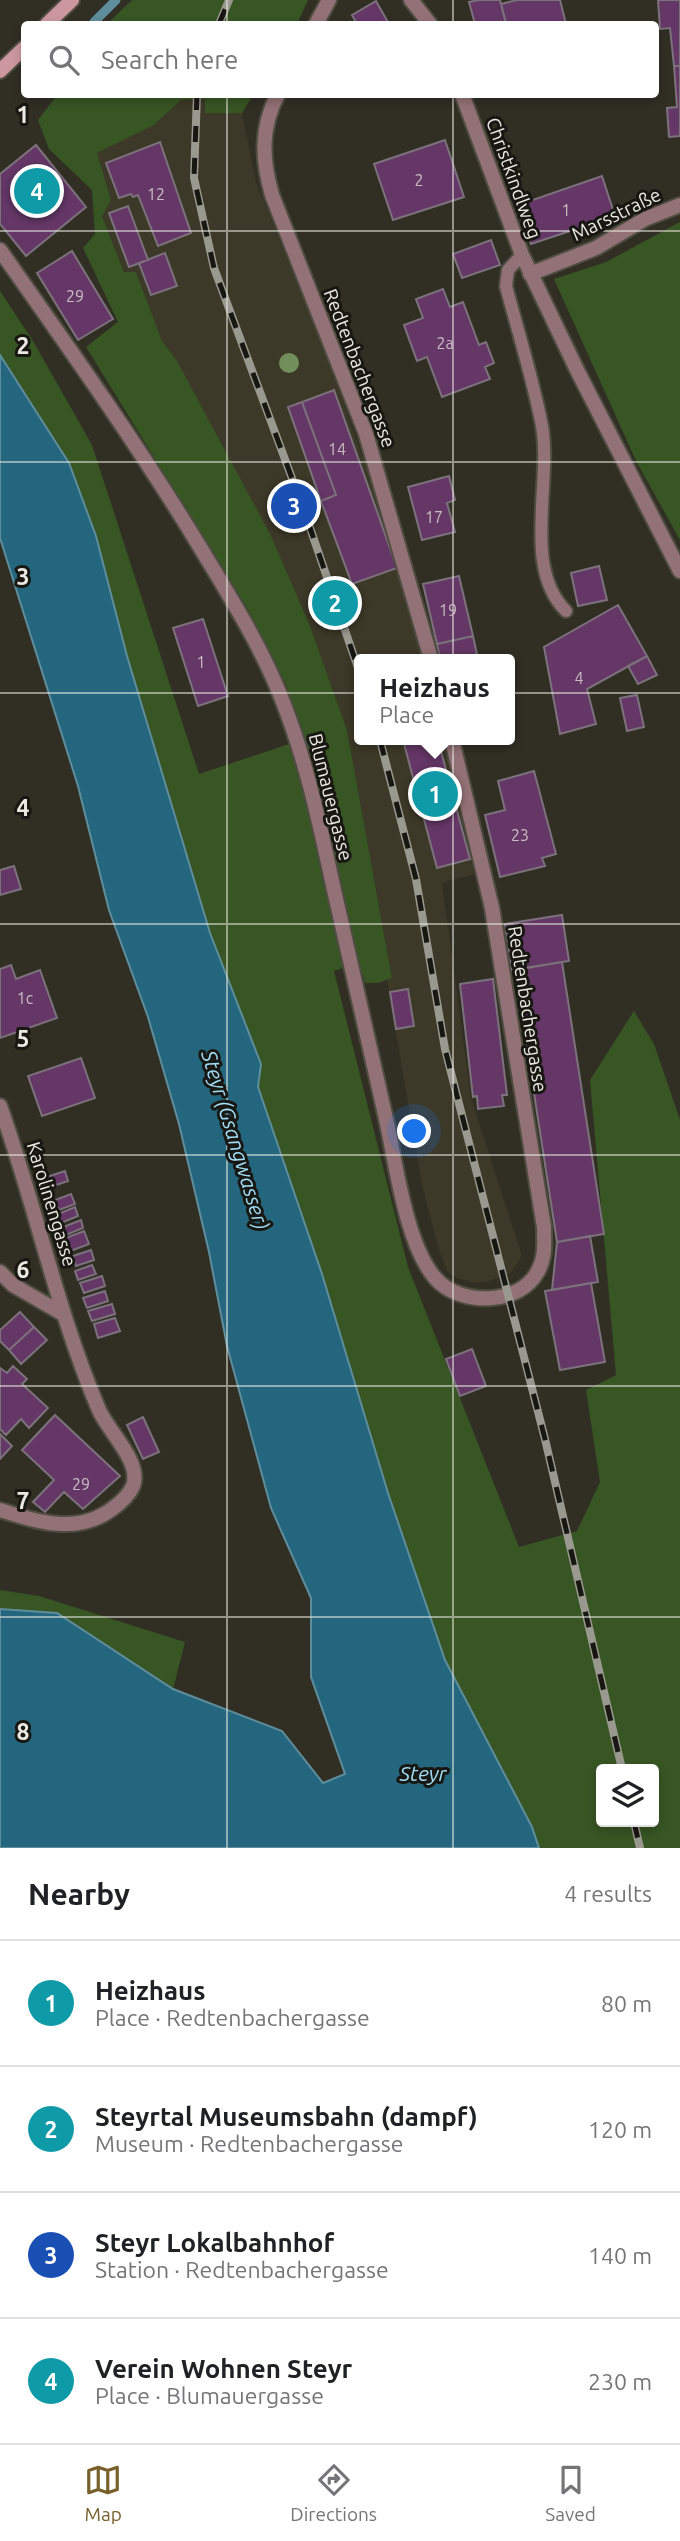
<!DOCTYPE html>
<html lang="en">
<head>
<meta charset="utf-8">
<style>
	:root { --surface:#fff; --page:#f6f6f6; --text:#202124; --muted:#757577; --line:#e0e0e0; --accent:#78602b }
	body { margin:0; font-family:Ubuntu,sans-serif; background:var(--page); color:var(--text) }
	.controls { position:absolute; right:21px; bottom:21px; display:grid; overflow:hidden; border-radius:7px; box-shadow:0 4px 10px #0003 }
	.controls button { width:63px; height:63px; display:grid; place-items:center; padding:0; border:0; border-bottom:2px solid var(--line); background:var(--surface); color:var(--text); font:35px sans-serif }
	.you { position:absolute; left:415px; top:1132px; width:24px; height:24px; margin:-18px; border:5px solid #fff; border-radius:50%; background:#1a73e8; box-shadow:0 0 0 10px #1a73e833 }
	.badge { display:grid; place-items:center; width:46px; height:46px; border-radius:50%; background:var(--accent); color:#fff; font-size:23px; font-weight:700 }
	.pin { position:absolute; translate:-50% -50%; border:4px solid #fff; box-shadow:0 2px 7px #0006 }
	.popup { position:absolute; left:354px; top:654px; width:161px; height:91px; box-sizing:border-box; display:grid; place-content:center; border-radius:7px; background:var(--surface); filter:drop-shadow(0 2px 5px #0005); font-size:23px; white-space:nowrap; color:var(--muted) }
	.popup b { font-size:26px; color:var(--text) }
	.popup::after { content:''; position:absolute; left:50%; top:100%; margin-left:-14px; border:14px solid transparent; border-top-color:var(--surface) }
	.list { margin:0; padding:0; list-style:none }
	h2 { display:flex; justify-content:space-between; align-items:center; height:91px; margin:0; padding:0 28px; font-size:30px }
	h2 small { font-size:23px; font-weight:400; color:var(--muted) }
	.list li { display:grid; grid-template-columns:46px 1fr auto; gap:21px; align-items:center; box-sizing:border-box; height:126px; padding:0 28px; border-top:2px solid var(--line) }
	.list b { display:block; font-size:26px; white-space:nowrap }
	.list p { margin:0; font-size:23px; white-space:nowrap; color:var(--muted) }
	.list em { font-size:23px; font-style:normal; color:var(--muted) }
	.icon { flex:none; width:38px; height:38px; fill:none; stroke:currentColor; stroke-width:2; stroke-linecap:round; stroke-linejoin:round }
	.map { position:relative; flex:none; width:680px; height:1848px; overflow:hidden }
	.search { position:absolute; background:var(--surface); box-shadow:0 4px 10px #0003; left:21px; right:21px; top:21px; height:77px; display:flex; align-items:center; gap:18px; box-sizing:border-box; padding:0 24px; border-radius:7px; color:var(--muted); font-size:26px }
	.sheet { height:595px; background:var(--surface) }
	nav { display:flex; justify-content:space-around; align-items:center; box-sizing:border-box; height:98px; border-top:2px solid var(--line); background:var(--surface); font-size:19px; color:var(--muted) }
	nav a { display:grid; justify-items:center; gap:4px }
	nav .on { color:var(--accent) }
	.map>svg:first-child { display:block }
	.built { fill:#3d3928 }
	.green { fill:#385524; fill-rule:evenodd }
	.water { fill:#24667e; stroke:#5f8d9c; stroke-width:2 }
	.lines { fill:none; stroke-linecap:round; stroke-linejoin:round }
	.stream { stroke:#5f8d9c; stroke-width:9 }
	.building { fill:#653767; stroke:#7c727c; stroke-width:2 }
	.service-casing { stroke:#4f4d42; stroke-width:16 }
	.minor-casing { stroke:#4f4d42; stroke-width:18 }
	.secondary-casing { stroke:#4f4d42; stroke-width:18 }
	.service { stroke:#937277; stroke-width:12 }
	.minor { stroke:#937277; stroke-width:14 }
	.secondary { stroke:#cc979f; stroke-width:14 }
	.rail-casing { stroke:#9a9990; stroke-width:8 }
	.rail { stroke:#181712; stroke-width:5; stroke-dasharray:16; stroke-linecap:butt }
	.tree { fill:#728e5a }
	.grid { fill:none; stroke:#eae9e2; stroke-width:2; stroke-opacity:0.55 }
	.labels { text-anchor:middle; stroke-width:6; stroke-linejoin:round; paint-order:stroke }
	.number-label { font-size:16px; fill:#c9bcc3 }
	.street-label { font-size:19px; fill:#eae9e2; stroke:#181712 }
	.water-label { font-size:21px; font-style:italic; fill:#9fdffa; stroke:#181712 }
	.grid-label { font-size:23px; text-anchor:middle; font-weight:bold; fill:#eae9e2; stroke:#181712; stroke-width:6; stroke-linejoin:round; paint-order:stroke }
</style>
</head>
<body>
<div class="map">
<svg width="680" height="1848" viewBox="0 0 680 1848">
	<rect width="100%" height="100%" fill="#312f24"/>
	<path class="built" d="M 205,99 L 206,113 L 242,113 L 256,182 L 326,355 L 391,537 L 423,659 L 360,659 L 360,740 L 443,740 L 447,752 L 474,874 L 442,883 L 471,1098 L 522,1256 L 511,1273 L 489,1281 L 476,1283 L 457,1278 L 447,1271 L 439,1250 L 422,1185 L 387,980 L 392,977 L 347,730 L 310,626 L 177,361 L 162,341 L 136,272 L 124,272 L 102,216 L 96,153 L 154,125 L 181,100 Z"/>
	<path class="green" d="M 132,0 L 308,0 L 297,24 L 107,24 Z
		M 57,95 L 253,95 L 242,113 L 205,113 L 205,99 L 181,100 L 154,125 L 97,153 L 111,200 L 102,216 L 124,272 L 136,272 L 162,341 L 177,361 L 271,536 L 310,626 L 347,730 L 392,978 L 378,983 L 365,983 L 359,962 L 334,971 L 408,1267 L 519,1547 L 577,1531 L 600,1482 L 586,1390 L 616,1375 L 590,1080 L 634,1011 L 654,1044 L 680,1120 L 680,1848 L 539,1848 L 532,1827 L 445,1660 L 388,1493 L 322,1274 L 258,1087 L 261,1064 L 210,933 L 127,656 L 96,536 L 69,463 L 0,355 L 0,291 L 33,341 L 92,445 L 199,774 L 304,739 L 286,685 L 250,613 L 86,347 L 118,322 L 83,248 L 95,234 L 92,190 L 49,149 L 38,120 ZM 601,1769 L 654,1769 L 654,1822 L 601,1822 Z
		M 680,222 L 680,540 L 637,463 L 554,279 L 606,262 Z
		M 0,1590 L 39,1596 L 185,1642 L 173,1689 L 57,1613 L 0,1609 Z"/>
	<path class="water" d="M 0,355 L 69,463 L 96,536 L 127,656 L 210,933 L 261,1064 L 258,1087 L 322,1274 L 388,1493 L 445,1660 L 532,1827 L 539,1848 L 0,1848 L 0,1609 L 57,1613 L 173,1689 L 282,1731 L 323,1783 L 345,1774 L 311,1677 L 311,1598 L 271,1508 L 227,1346 L 209,1252 L 179,1124 L 148,1017 L 109,910 L 78,786 L 0,538 Z"/>
	<g class="lines">
		<path class="stream" d="M 94,22 L 116,0"/>
	</g>
	<path class="building" d="M 478,0 L 500,0 L 506,23 L 475,24 L 469,2 Z
		M 517,0 L 560,0 L 566,24 L 506,24 L 501,4 Z
		M 658,0 L 680,0 L 680,66 L 674,66 L 670,28 L 660,29 Z
		M 376,1 L 389,24 L 357,24 L 352,15 Z
		M 674,66 L 680,66 L 680,136 L 669,137 L 667,108 L 677,107 Z
		M 445,140 L 464,197 L 393,220 L 374,164 Z
		M 160,142 L 191,233 L 158,246 L 138,195 L 133,197 L 131,194 L 119,198 L 106,163 Z
		M 36,145 L 86,207 L 26,256 L 0,224 L 0,174 Z
		M 602,176 L 615,216 L 531,244 L 518,205 Z
		M 128,206 L 148,260 L 129,267 L 109,213 Z
		M 491,240 L 500,265 L 462,278 L 453,254 Z
		M 72,251 L 113,319 L 78,340 L 37,273 Z
		M 165,253 L 177,286 L 151,295 L 139,263 Z
		M 443,289 L 450,307 L 463,302 L 479,345 L 486,342 L 494,363 L 485,367 L 490,379 L 442,397 L 427,357 L 417,361 L 404,325 L 423,318 L 416,299 Z
		M 334,390 L 397,568 L 352,584 L 321,501 L 336,495 L 302,402 Z
		M 302,402 L 336,495 L 321,501 L 288,407 Z
		M 449,476 L 455,500 L 447,503 L 455,532 L 422,540 L 408,487 Z
		M 599,566 L 607,600 L 578,606 L 571,573 Z
		M 459,576 L 473,636 L 437,644 L 423,584 Z
		M 618,605 L 647,656 L 587,689 L 596,724 L 560,734 L 544,647 Z
		M 203,619 L 228,696 L 198,706 L 173,628 Z
		M 473,636 L 478,659 L 440,659 L 437,644 Z
		M 647,656 L 657,675 L 638,684 L 628,666 Z
		M 637,695 L 644,727 L 627,731 L 620,698 Z
		M 403,740 L 438,740 L 470,859 L 437,868 Z
		M 534,771 L 556,854 L 542,858 L 545,866 L 500,877 L 485,815 L 505,810 L 498,781 Z
		M 14,866 L 21,889 L 0,895 L 0,870 Z
		M 562,915 L 569,961 L 512,970 L 505,924 Z
		M 562,962 L 604,1234 L 557,1242 L 515,970 Z
		M 11,965 L 16,979 L 40,970 L 57,1018 L 0,1038 L 0,969 Z
		M 493,979 L 507,1095 L 502,1095 L 504,1106 L 478,1109 L 477,1096 L 473,1097 L 460,984 Z
		M 408,989 L 414,1026 L 396,1029 L 390,992 Z
		M 81,1058 L 95,1098 L 42,1116 L 28,1076 Z
		M 65,1171 L 68,1181 L 50,1187 L 47,1177 Z
		M 71,1194 L 75,1204 L 59,1210 L 55,1200 Z
		M 75,1207 L 78,1216 L 61,1223 L 58,1214 Z
		M 81,1220 L 83,1228 L 66,1235 L 63,1227 Z
		M 84,1231 L 89,1244 L 68,1252 L 63,1239 Z
		M 590,1236 L 598,1282 L 552,1290 L 557,1242 Z
		M 91,1250 L 94,1260 L 76,1266 L 73,1256 Z
		M 92,1265 L 96,1274 L 78,1280 L 75,1271 Z
		M 102,1276 L 105,1286 L 84,1293 L 80,1283 Z
		M 591,1283 L 605,1362 L 560,1370 L 545,1291 Z
		M 105,1291 L 108,1301 L 87,1308 L 83,1298 Z
		M 112,1304 L 115,1314 L 92,1321 L 88,1311 Z
		M 20,1312 L 34,1327 L 9,1350 L 0,1341 L 0,1330 Z
		M 115,1318 L 120,1331 L 98,1338 L 94,1324 Z
		M 34,1327 L 47,1340 L 21,1364 L 9,1350 Z
		M 472,1349 L 486,1386 L 460,1396 L 446,1359 Z
		M 13,1366 L 27,1379 L 22,1384 L 48,1408 L 29,1428 L 21,1419 L 6,1435 L 0,1429 L 0,1368 L 7,1373 Z
		M 55,1415 L 120,1476 L 83,1509 L 64,1492 L 45,1512 L 33,1502 L 54,1480 L 22,1450 Z
		M 143,1417 L 159,1452 L 143,1459 L 127,1425 Z
		M 0,1434 L 12,1446 L 0,1459 Z"/>
	<g class="lines">
		<g class="service-casing">
			<path id="service" d="M 522,255 L 508,270 L 506,286 C 518,332 533,379 542,426 C 552,483 522,568 566,611"/>
		</g>
		<g class="minor-casing">
			<path id="minor" d="M 411,0 L 430,24
				M 316,24 L 329,0
				M 278,94 C 260,128 262,160 272,195 L 366,434 L 431,659
				M 462,94 L 522,255 L 578,372 L 680,571
				M 0,250 C 69,348 138,445 200,547 C 230,597 262,647 283,702 C 307,763 320,826 334,890 C 351,967 369,1043 386,1119 C 396,1164 406,1246 436,1279 C 460,1306 520,1306 538,1271 C 546,1257 544,1243 544,1227 L 492,908 L 452,740
				M 530,274 L 596,248 L 645,219 L 680,205
				M 0,1106 C 36,1206 57,1312 99,1410 C 108,1431 142,1462 133,1486 C 129,1495 119,1504 112,1509 C 77,1535 38,1522 0,1510
				M 0,1272 L 13,1285 L 63,1314"/>
		</g>
		<g class="secondary-casing">
			<path id="secondary" d="M 47,24 L 72,0
				M 0,71 L 24,48"/>
		</g>
		<use href="#service" class="service"/>
		<use href="#minor" class="minor"/>
		<use href="#secondary" class="secondary"/>
		<g class="rail-casing">
			<path id="rail" d="M 219,24 L 229,0
				M 197,94 L 194,178 L 214,268 L 306,516 L 360,674
				M 380,740 L 416,879 L 445,1049 L 545,1439 L 622,1769
				M 634,1822 L 640,1848"/>
		</g>
		<use href="#rail" class="rail"/>
	</g>
	<circle class="tree" cx="289" cy="363" r="10"/>
	<path class="grid" d="M 227,0 L 227,24M 453,0 L 453,24M 227,94 L 227,1848M 453,94 L 453,1848M 0,231 L 680,231M 0,462 L 680,462M 0,693 L 680,693M 0,924 L 680,924M 0,1155 L 680,1155M 0,1386 L 680,1386M 0,1617 L 680,1617"/>
	<g class="labels">
		<g class="number-label">
			<text x="419" y="186">2</text>
			<text x="156" y="200">12</text>
			<text x="566" y="216">1</text>
			<text x="75" y="302">29</text>
			<text x="445" y="349">2a</text>
			<text x="337" y="455">14</text>
			<text x="434" y="523">17</text>
			<text x="448" y="616">19</text>
			<text x="201" y="668">1</text>
			<text x="579" y="684">4</text>
			<text x="520" y="841">23</text>
			<text x="25" y="1004">1c</text>
			<text x="81" y="1490">29</text>
		</g>
		<g class="street-label">
			<text transform="translate(514 178) rotate(70)" y="7">Christkindlweg</text>
			<text transform="translate(616 214) rotate(-26)" y="7">Marsstraße</text>
			<text transform="translate(360 368) rotate(69)" y="7">Redtenbachergasse</text>
			<text transform="translate(331 797) rotate(76)" y="7">Blumauergasse</text>
			<text transform="translate(528 1009) rotate(81)" y="7">Redtenbachergasse</text>
			<text transform="translate(52 1204) rotate(73)" y="7">Karolinengasse</text>
		</g>
		<g class="water-label">
			<text transform="translate(235 1140) rotate(73)" y="7">Steyr (Gsangwasser)</text>
			<text x="423" y="1781">Steyr</text>
		</g>
	</g>
	<g class="grid-label">
		<text x="23" y="123">1</text>
		<text x="23" y="354">2</text>
		<text x="23" y="585">3</text>
		<text x="23" y="816">4</text>
		<text x="23" y="1047">5</text>
		<text x="23" y="1278">6</text>
		<text x="23" y="1509">7</text>
		<text x="23" y="1740">8</text>
	</g>
</svg>
<div class="controls">
<button><svg class="icon" aria-label="layers" viewBox="0 0 24 24"><path d="M12 4l9 5-9 5-9-5zM3 14l9 5 9-5"/></svg></button>
</div>
<div class="you"></div>
<div class="pin badge" style="left:435px;top:794px;background:#0f9aa8">1</div>
<div class="popup"><b>Heizhaus</b>Place</div>
<div class="pin badge" style="left:335px;top:603px;background:#0f9aa8">2</div>
<div class="pin badge" style="left:294px;top:506px;background:#1a4fb4">3</div>
<div class="pin badge" style="left:37px;top:191px;background:#0f9aa8">4</div>
<div class="search"><svg class="icon" aria-label="search" viewBox="0 0 24 24"><circle cx="10" cy="10" r="6"/><path d="M15 15l6 6"/></svg>Search here</div>
</div>
<section class="sheet">
<h2>Nearby<small>4 results</small></h2>
<ul class="list">
<li><span class="badge" style="background:#0f9aa8">1</span><div><b>Heizhaus</b><p>Place · Redtenbachergasse</p></div><em>80 m</em></li>
<li><span class="badge" style="background:#0f9aa8">2</span><div><b>Steyrtal Museumsbahn (dampf)</b><p>Museum · Redtenbachergasse</p></div><em>120 m</em></li>
<li><span class="badge" style="background:#1a4fb4">3</span><div><b>Steyr Lokalbahnhof</b><p>Station · Redtenbachergasse</p></div><em>140 m</em></li>
<li><span class="badge" style="background:#0f9aa8">4</span><div><b>Verein Wohnen Steyr</b><p>Place · Blumauergasse</p></div><em>230 m</em></li>
</ul>
</section>
<nav>
<a class="on"><svg class="icon" aria-label="map" viewBox="0 0 24 24"><path d="M3 6l6-2 6 2 6-2v14l-6 2-6-2-6 2zM9 4v14M15 6v14"/></svg>Map</a>
<a><svg class="icon" aria-label="directions" viewBox="0 0 24 24"><path d="M12 3l9 9-9 9-9-9zM9 14v-3h6M13 9l2 2-2 2"/></svg>Directions</a>
<a><svg class="icon" aria-label="saved" viewBox="0 0 24 24"><path d="M7 4h10v16l-5-4-5 4z"/></svg>Saved</a>
</nav>
</body>
</html>
